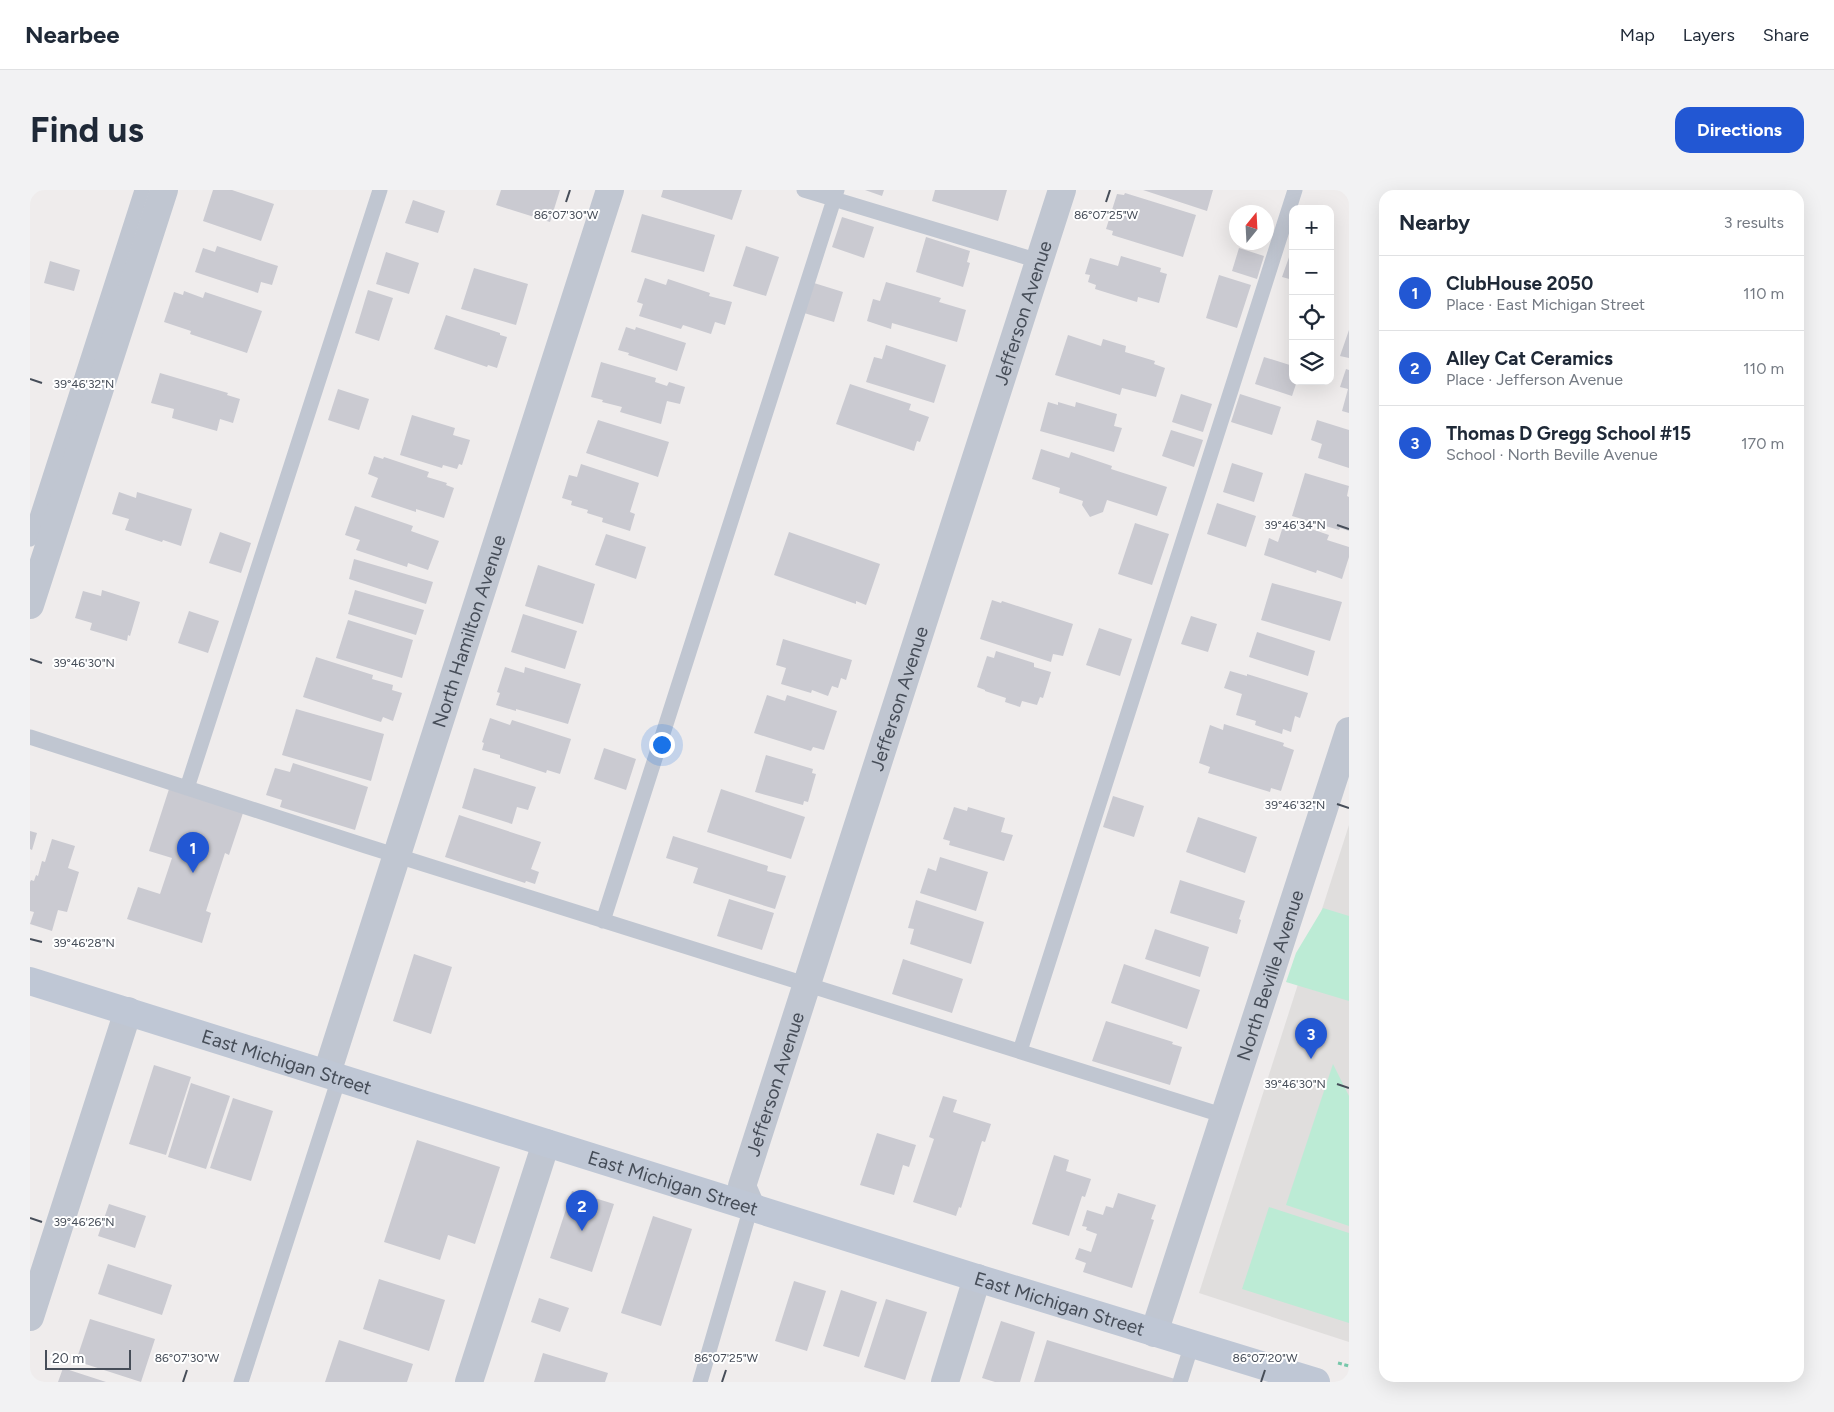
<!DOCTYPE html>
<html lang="en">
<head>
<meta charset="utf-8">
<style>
	:root { --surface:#fff; --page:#f2f2f3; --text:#1f2937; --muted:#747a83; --line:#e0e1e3; --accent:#2257d3 }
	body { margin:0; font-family:Figtree,sans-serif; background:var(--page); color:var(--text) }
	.controls { position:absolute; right:15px; top:15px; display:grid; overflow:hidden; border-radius:10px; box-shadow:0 5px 20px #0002 }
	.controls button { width:45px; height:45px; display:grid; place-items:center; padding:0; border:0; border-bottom:1px solid var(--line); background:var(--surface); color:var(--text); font:25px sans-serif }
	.compass { position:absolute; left:1199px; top:15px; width:45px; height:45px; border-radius:50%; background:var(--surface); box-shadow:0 5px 20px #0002; rotate:18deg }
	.scale { position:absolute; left:15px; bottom:12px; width:86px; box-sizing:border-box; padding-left:5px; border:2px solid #464d58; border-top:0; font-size:14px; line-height:18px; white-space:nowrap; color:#464d58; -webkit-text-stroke:4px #fff; paint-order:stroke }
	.you { position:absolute; left:631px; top:554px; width:18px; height:18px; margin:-12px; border:4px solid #fff; border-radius:50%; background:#1a73e8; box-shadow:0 0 0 8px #1a73e833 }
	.badge { display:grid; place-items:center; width:32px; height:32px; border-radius:50%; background:var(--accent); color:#fff; font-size:16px; font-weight:700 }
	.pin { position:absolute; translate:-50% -41px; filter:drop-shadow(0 1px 2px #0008) }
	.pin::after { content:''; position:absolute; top:26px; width:18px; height:15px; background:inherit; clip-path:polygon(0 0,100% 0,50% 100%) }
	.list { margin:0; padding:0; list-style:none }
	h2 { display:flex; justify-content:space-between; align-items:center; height:65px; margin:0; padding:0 20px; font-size:21px }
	h2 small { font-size:16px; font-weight:400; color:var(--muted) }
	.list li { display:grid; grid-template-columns:32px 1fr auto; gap:15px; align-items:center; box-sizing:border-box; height:75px; padding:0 20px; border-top:1px solid var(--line) }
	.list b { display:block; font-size:19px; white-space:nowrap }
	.list p { margin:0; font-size:16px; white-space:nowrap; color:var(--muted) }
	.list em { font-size:16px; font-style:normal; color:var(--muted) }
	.icon { flex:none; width:28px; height:28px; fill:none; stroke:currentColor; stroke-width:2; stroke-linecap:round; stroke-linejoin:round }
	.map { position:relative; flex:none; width:1319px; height:1192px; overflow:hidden; border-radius:15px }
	header { display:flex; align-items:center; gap:30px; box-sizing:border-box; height:70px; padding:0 25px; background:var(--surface); border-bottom:1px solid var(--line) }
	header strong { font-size:24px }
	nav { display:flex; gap:28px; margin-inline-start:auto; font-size:18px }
	.intro { display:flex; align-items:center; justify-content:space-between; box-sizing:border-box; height:120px; padding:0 30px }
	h1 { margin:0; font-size:35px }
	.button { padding:12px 22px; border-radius:15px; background:var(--accent); color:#fff; font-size:18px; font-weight:700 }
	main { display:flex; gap:30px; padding:0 30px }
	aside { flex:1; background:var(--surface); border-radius:15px; box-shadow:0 5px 20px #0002 }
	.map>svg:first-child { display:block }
	.education { fill:#e0dedd }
	.green { fill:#bcebd5 }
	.building { fill:#cacad1 }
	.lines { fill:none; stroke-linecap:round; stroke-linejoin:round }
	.path { stroke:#76c7aa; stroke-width:3; stroke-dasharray:4 2.5; stroke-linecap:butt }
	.service { stroke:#c0c6d1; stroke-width:15 }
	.minor { stroke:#c0c6d1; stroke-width:28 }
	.secondary { stroke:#bfc7d5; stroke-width:28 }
	.ticks { fill:none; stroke:#464d58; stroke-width:2 }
	.labels { text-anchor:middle; stroke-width:4; stroke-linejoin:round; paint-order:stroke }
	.street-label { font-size:19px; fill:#464d58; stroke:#fff }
	.ticks-label { font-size:12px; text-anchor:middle; fill:#464d58; stroke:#fff; stroke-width:4; stroke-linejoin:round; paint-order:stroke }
</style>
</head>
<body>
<header>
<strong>Nearbee</strong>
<nav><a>Map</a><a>Layers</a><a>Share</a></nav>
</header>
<div class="intro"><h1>Find us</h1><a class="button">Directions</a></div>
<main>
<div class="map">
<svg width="1319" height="1192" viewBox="0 0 1319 1192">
	<rect width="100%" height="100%" fill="#efecec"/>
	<path class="education" d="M 1319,635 L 1319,1152 L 1169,1103 Z"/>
	<path class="green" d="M 1293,718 L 1319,726 L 1319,811 L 1256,792 L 1266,763 Z
		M 1303,874 L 1319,906 L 1319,1036 L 1256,1015 Z
		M 1239,1017 L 1319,1043 L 1319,1133 L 1212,1099 Z"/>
	<path class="building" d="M 183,0 L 202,0 L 244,14 L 231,51 L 173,31 Z
		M 471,0 L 530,0 L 520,32 L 466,15 Z
		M 633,0 L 712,0 L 702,30 L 631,7 Z
		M 835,0 L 854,0 L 852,6 Z
		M 905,0 L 977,0 L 968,31 L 902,11 Z
		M 1113,0 L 1183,0 L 1177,21 Z
		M 1095,3 L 1166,25 L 1153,67 L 1082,45 L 1083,41 L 1076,39 L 1087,4 L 1094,5 Z
		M 383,10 L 415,21 L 408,43 L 375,33 Z
		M 612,24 L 685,45 L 674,82 L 601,62 Z
		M 812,27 L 844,37 L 834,68 L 802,57 Z
		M 896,47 L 940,61 L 937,72 L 940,73 L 933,97 L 886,82 Z
		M 187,56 L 248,76 L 242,95 L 231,92 L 228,103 L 165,82 L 173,58 L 185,62 Z
		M 716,56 L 749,67 L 736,106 L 703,96 Z
		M 1263,56 L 1263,90 L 1252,87 Z
		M 1209,58 L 1234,66 L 1227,89 L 1202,81 Z
		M 356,62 L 389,73 L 379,104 L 346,94 Z
		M 1091,66 L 1131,78 L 1130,82 L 1137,84 L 1129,113 L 1108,107 L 1107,112 L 1065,99 L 1066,95 L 1058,92 L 1060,85 L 1055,84 L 1060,68 L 1088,76 Z
		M 20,71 L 50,80 L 44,101 L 14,93 Z
		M 444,78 L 498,94 L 486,135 L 431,119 Z
		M 1189,85 L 1221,95 L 1207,138 L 1176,128 Z
		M 615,88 L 636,95 L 638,89 L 680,103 L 679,106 L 702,112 L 695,135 L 685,132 L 681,144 L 653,135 L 651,139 L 609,126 L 613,114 L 607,112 Z
		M 856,92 L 911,108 L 909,112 L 936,120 L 927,152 L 862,133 L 861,139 L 837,131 L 843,109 L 850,111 Z
		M 784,93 L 813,102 L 804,132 L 774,123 Z
		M 338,100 L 363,108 L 349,151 L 325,143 Z
		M 154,101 L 173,108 L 175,102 L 232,121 L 217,163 L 160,144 L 161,141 L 134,132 L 144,102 L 153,105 Z
		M 416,125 L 470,143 L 470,145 L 477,147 L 467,178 L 458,175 L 457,177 L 404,159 Z
		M 596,137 L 605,140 L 606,137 L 656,153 L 647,181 L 598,165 L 599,163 L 588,160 Z
		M 1319,140 L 1319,168 L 1310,166 Z
		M 1038,145 L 1071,156 L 1073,149 L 1096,156 L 1095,162 L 1125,171 L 1124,174 L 1135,178 L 1126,207 L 1092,198 L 1090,205 L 1025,185 Z
		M 856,155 L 916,175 L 904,213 L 836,192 L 844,167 L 852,169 Z
		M 1234,167 L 1263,176 L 1263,191 L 1267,191 L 1262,206 L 1225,194 Z
		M 571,172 L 626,188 L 625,192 L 637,196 L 639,192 L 655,197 L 650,214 L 637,211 L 631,234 L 590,222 L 592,217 L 572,212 L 573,210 L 561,207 Z
		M 1316,179 L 1319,180 L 1319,223 L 1312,221 L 1318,199 L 1310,197 Z
		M 130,183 L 198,203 L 197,205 L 210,209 L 203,233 L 190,229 L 187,241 L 142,228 L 144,219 L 121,213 Z
		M 820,194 L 881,214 L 879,220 L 899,227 L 890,252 L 887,251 L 884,261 L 806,234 Z
		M 308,199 L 339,209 L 329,240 L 298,230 Z
		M 1151,204 L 1182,214 L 1173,242 L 1142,232 Z
		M 1210,204 L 1251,217 L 1242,245 L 1201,232 Z
		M 1018,212 L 1028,215 L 1028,212 L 1045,217 L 1046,212 L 1087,224 L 1084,236 L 1092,238 L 1084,262 L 1010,241 Z
		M 382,225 L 425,238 L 423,245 L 440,250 L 432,275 L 429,274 L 427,279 L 413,275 L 412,278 L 370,265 Z
		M 568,230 L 639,252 L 628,287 L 556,263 Z
		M 1287,230 L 1319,240 L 1319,278 L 1288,268 L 1292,254 L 1281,250 Z
		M 1141,240 L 1173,250 L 1164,277 L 1132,266 Z
		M 1011,259 L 1039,268 L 1041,262 L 1082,276 L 1081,279 L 1137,297 L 1127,326 L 1077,310 L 1073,322 L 1060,327 L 1052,315 L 1053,311 L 1029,303 L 1030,298 L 1002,289 Z
		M 344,266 L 353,269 L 354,267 L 399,282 L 397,287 L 417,293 L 416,295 L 424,298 L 414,328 L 386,319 L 386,322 L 341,307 L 348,288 L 338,284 Z
		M 1202,273 L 1233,283 L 1224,312 L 1193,302 Z
		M 551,274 L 609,293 L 600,322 L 605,324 L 600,341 L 572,332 L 573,328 L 557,323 L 558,320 L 541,315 L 542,311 L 532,308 L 539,285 L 547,287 Z
		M 1275,283 L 1319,296 L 1317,306 L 1319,307 L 1319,341 L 1310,338 L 1309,340 L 1262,326 Z
		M 89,302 L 106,308 L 107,302 L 162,319 L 151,356 L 133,350 L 132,352 L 95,340 L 99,329 L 82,324 Z
		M 1187,313 L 1226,326 L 1216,357 L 1177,344 Z
		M 325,316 L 383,336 L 381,341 L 409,351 L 398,380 L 378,373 L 377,377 L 326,360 L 330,350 L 315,345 Z
		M 1255,330 L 1299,345 L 1297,350 L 1319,357 L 1319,367 L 1312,389 L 1287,380 L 1286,383 L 1234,365 L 1239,348 L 1248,352 Z
		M 1105,333 L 1139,344 L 1122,395 L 1088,384 Z
		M 190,342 L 221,353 L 211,383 L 179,373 Z
		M 759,342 L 850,374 L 836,415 L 826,411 L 826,414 L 744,385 Z
		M 576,344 L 616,357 L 606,389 L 565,375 Z
		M 324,369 L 403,392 L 396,414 L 319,389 Z
		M 508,375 L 565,394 L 553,434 L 495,416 Z
		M 1242,393 L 1312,412 L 1300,451 L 1231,430 Z
		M 72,400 L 110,412 L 100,446 L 98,445 L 97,451 L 60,440 L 62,433 L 45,428 L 53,401 L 71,406 Z
		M 325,400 L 394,420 L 386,445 L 318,424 Z
		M 962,410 L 971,413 L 972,411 L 1043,434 L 1033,466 L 1023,464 L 1021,472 L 950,449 Z
		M 159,421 L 189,431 L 178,463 L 148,453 Z
		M 493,424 L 547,441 L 535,479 L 481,462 Z
		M 1161,426 L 1187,434 L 1178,462 L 1151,454 Z
		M 318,430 L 383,450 L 372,488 L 306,468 Z
		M 1069,438 L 1102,449 L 1090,486 L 1056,475 Z
		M 1227,442 L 1285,461 L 1278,486 L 1219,467 Z
		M 753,449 L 822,470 L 816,490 L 811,488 L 808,498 L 802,496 L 798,506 L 782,500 L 781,503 L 751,494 L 756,478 L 746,475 Z
		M 966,461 L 1004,473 L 1004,477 L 1021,482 L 1013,508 L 1010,507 L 1007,515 L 992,511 L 990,517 L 975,512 L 976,508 L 955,501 L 955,500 L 947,497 L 957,466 L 964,468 Z
		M 286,467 L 343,485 L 342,489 L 363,495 L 362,500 L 372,503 L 363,531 L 353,527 L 351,532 L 273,507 Z
		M 475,477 L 494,483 L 495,477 L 551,494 L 538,534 L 486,519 L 486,521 L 466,515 L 470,503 L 467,502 Z
		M 1200,481 L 1217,486 L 1217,484 L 1278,503 L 1270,528 L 1265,526 L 1261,542 L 1253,539 L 1252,544 L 1225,535 L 1226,531 L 1206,525 L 1212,504 L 1194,498 Z
		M 737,505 L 755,511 L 757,505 L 807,521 L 794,560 L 783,557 L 781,561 L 724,543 Z
		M 266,519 L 354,544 L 341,591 L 252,565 Z
		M 460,528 L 480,535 L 482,530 L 541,549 L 530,584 L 517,580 L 516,583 L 470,568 L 470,565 L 452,560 L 454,553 L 452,552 Z
		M 1194,534 L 1254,553 L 1253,556 L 1264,560 L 1251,601 L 1241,598 L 1240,602 L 1178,583 L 1180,577 L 1169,573 L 1180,535 L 1193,540 Z
		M 574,558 L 606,569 L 596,600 L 564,589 Z
		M 736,565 L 783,579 L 782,583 L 786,584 L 778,612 L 774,611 L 773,615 L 725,602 Z
		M 263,573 L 338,597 L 325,640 L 250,617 L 252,610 L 236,605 L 245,578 L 260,582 Z
		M 444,578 L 506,597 L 498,620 L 487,617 L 482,634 L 432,618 Z
		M 139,599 L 213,623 L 199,665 L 195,663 L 176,721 L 181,723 L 172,753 L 97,729 L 108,697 L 130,704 L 142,668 L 119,661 Z
		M 691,599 L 775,627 L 761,669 L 677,642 Z
		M 1083,606 L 1114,616 L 1104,647 L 1073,637 Z
		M 924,617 L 937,621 L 938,617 L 975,628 L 971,642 L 983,645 L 974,671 L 919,655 L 920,651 L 913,649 Z
		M 429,625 L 511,652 L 501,679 L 509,682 L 505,694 L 496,691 L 495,693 L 415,667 Z
		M 1168,627 L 1227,647 L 1215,683 L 1156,662 Z
		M 0,641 L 7,643 L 2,660 L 0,659 Z
		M 643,646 L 738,676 L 737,681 L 756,686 L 745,719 L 663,693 L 668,678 L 636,668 Z
		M 22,649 L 45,656 L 38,678 L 49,682 L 37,722 L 28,720 L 22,741 L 0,734 L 4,722 L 0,721 L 0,692 L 1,690 L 4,691 L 6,685 L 8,686 L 12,671 L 15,672 Z
		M 910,667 L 958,682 L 946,721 L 890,703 L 898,678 L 906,681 Z
		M 1150,690 L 1215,711 L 1209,729 L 1211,730 L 1207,744 L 1140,723 Z
		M 699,709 L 744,723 L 732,760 L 687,746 Z
		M 886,710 L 954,732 L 941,774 L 880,754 L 884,739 L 878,738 Z
		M 1125,739 L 1179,757 L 1170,787 L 1115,769 Z
		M 384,764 L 422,777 L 401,844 L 363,831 Z
		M 873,769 L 933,789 L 922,823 L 862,804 Z
		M 1094,774 L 1170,800 L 1157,839 L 1081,813 Z
		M 1076,831 L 1143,852 L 1142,854 L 1152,857 L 1140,895 L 1062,871 Z
		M 124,875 L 161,887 L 136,965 L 99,954 Z
		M 161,893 L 200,906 L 176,979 L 138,967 Z
		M 913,906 L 927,910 L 923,922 L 961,934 L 955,952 L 952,951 L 931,1018 L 929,1017 L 926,1026 L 883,1012 L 904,949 L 899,947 Z
		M 203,908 L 243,921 L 221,991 L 180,978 Z
		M 847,943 L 886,955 L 879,977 L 873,975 L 864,1005 L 830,995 Z
		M 387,950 L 470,977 L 445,1054 L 418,1045 L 410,1070 L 354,1052 Z
		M 1024,965 L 1039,970 L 1036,981 L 1061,989 L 1055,1007 L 1052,1006 L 1039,1046 L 1002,1034 Z
		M 542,1001 L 584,1014 L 562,1082 L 520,1068 Z
		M 1088,1003 L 1126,1015 L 1121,1029 L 1124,1030 L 1102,1098 L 1053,1082 L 1056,1073 L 1045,1069 L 1049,1058 L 1061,1062 L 1067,1044 L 1056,1040 L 1057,1037 L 1052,1036 L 1057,1020 L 1073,1025 L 1076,1016 L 1083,1018 Z
		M 79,1014 L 116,1026 L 105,1058 L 68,1046 Z
		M 623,1026 L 662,1039 L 631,1136 L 591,1123 Z
		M 78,1074 L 142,1095 L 132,1125 L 68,1104 Z
		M 349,1089 L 415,1110 L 399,1161 L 333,1139 Z
		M 764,1091 L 796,1101 L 777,1161 L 745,1151 Z
		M 811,1100 L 847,1112 L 829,1167 L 793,1156 Z
		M 509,1108 L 539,1118 L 530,1142 L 501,1132 Z
		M 856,1109 L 897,1122 L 875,1190 L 834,1177 Z
		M 60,1129 L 125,1149 L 111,1192 L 46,1171 Z
		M 971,1131 L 1005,1142 L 990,1192 L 965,1192 L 952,1188 Z
		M 309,1150 L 383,1174 L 377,1192 L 295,1192 Z
		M 1017,1150 L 1145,1189 L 1144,1192 L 1004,1192 Z
		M 513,1163 L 578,1183 L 575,1192 L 504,1192 Z
		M 33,1178 L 76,1192 L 28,1192 Z"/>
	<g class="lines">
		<path class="path" d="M 1308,1173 L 1319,1176"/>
		<path class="service" d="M 774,0 L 1009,71
			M 0,349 L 112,0
			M 0,547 L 336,656 L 1195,926
			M 157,598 L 350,0
			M 573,731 L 807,0
			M 990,861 L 1265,0
			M 211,1192 L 309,888
			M 670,1192 L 721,1017
			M 1150,1192 L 1162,1154"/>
		<g class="minor">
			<path d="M 0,415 L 134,0"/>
			<path id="s1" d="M 297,883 L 580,0"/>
			<path id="s2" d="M 721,1017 L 712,996 L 1032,0"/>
			<path d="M 0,1127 L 98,821"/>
			<path id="s3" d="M 1124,1143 L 1319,541"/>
			<path d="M 439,1192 L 516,953"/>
			<path d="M 915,1192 L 947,1088"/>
		</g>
		<path class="secondary" id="s4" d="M 0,791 L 947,1088 L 1286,1192"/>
	</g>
	<path class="ticks" d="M 536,12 L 540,0M 1076,12 L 1080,0M 0,189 L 12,193M 1307,335 L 1319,339M 0,469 L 12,473M 1307,614 L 1319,618M 0,749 L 12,752M 1307,894 L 1319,898M 0,1028 L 12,1032M 153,1192 L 157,1180M 692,1192 L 696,1180M 1231,1192 L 1235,1180"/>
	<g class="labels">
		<g class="street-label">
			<text dy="7" stroke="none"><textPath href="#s2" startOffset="940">Jefferson Avenue</textPath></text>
			<text dy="7" stroke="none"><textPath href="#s1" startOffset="464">North Hamilton Avenue</textPath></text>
			<text dy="7" stroke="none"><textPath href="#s2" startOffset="535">Jefferson Avenue</textPath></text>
			<text dy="7" stroke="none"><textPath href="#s3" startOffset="376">North Beville Avenue</textPath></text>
			<text dy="7" stroke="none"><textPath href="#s4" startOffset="269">East Michigan Street</textPath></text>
			<text dy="7" stroke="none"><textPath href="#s2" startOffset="130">Jefferson Avenue</textPath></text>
			<text dy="7" stroke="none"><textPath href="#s4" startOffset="674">East Michigan Street</textPath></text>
			<text dy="7" stroke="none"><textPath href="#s4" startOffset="1079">East Michigan Street</textPath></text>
		</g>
	</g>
	<g class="ticks-label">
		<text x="536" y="29">86°07'30"W</text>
		<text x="1076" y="29">86°07'25"W</text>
		<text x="54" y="198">39°46'32"N</text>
		<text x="1265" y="339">39°46'34"N</text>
		<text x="54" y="477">39°46'30"N</text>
		<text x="1265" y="619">39°46'32"N</text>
		<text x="54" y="757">39°46'28"N</text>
		<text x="1265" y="898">39°46'30"N</text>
		<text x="54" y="1036">39°46'26"N</text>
		<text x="157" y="1172">86°07'30"W</text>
		<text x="696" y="1172">86°07'25"W</text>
		<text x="1235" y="1172">86°07'20"W</text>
	</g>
</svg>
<div class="controls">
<button>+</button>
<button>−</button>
<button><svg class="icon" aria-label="locate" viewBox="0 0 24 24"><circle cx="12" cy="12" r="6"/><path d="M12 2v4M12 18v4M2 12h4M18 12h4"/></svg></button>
<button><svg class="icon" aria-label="layers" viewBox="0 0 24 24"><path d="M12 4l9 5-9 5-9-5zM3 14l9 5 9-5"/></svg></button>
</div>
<svg class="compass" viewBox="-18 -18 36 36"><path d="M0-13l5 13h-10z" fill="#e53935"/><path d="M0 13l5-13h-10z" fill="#747a83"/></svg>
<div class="scale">20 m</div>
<div class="you"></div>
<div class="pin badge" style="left:163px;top:683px">1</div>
<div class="pin badge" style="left:552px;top:1041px">2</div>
<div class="pin badge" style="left:1281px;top:869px">3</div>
</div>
<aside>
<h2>Nearby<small>3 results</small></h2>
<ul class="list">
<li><span class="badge">1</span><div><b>ClubHouse 2050</b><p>Place · East Michigan Street</p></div><em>110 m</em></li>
<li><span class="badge">2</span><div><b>Alley Cat Ceramics</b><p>Place · Jefferson Avenue</p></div><em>110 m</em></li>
<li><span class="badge">3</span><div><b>Thomas D Gregg School #15</b><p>School · North Beville Avenue</p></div><em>170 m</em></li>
</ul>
</aside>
</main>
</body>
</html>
